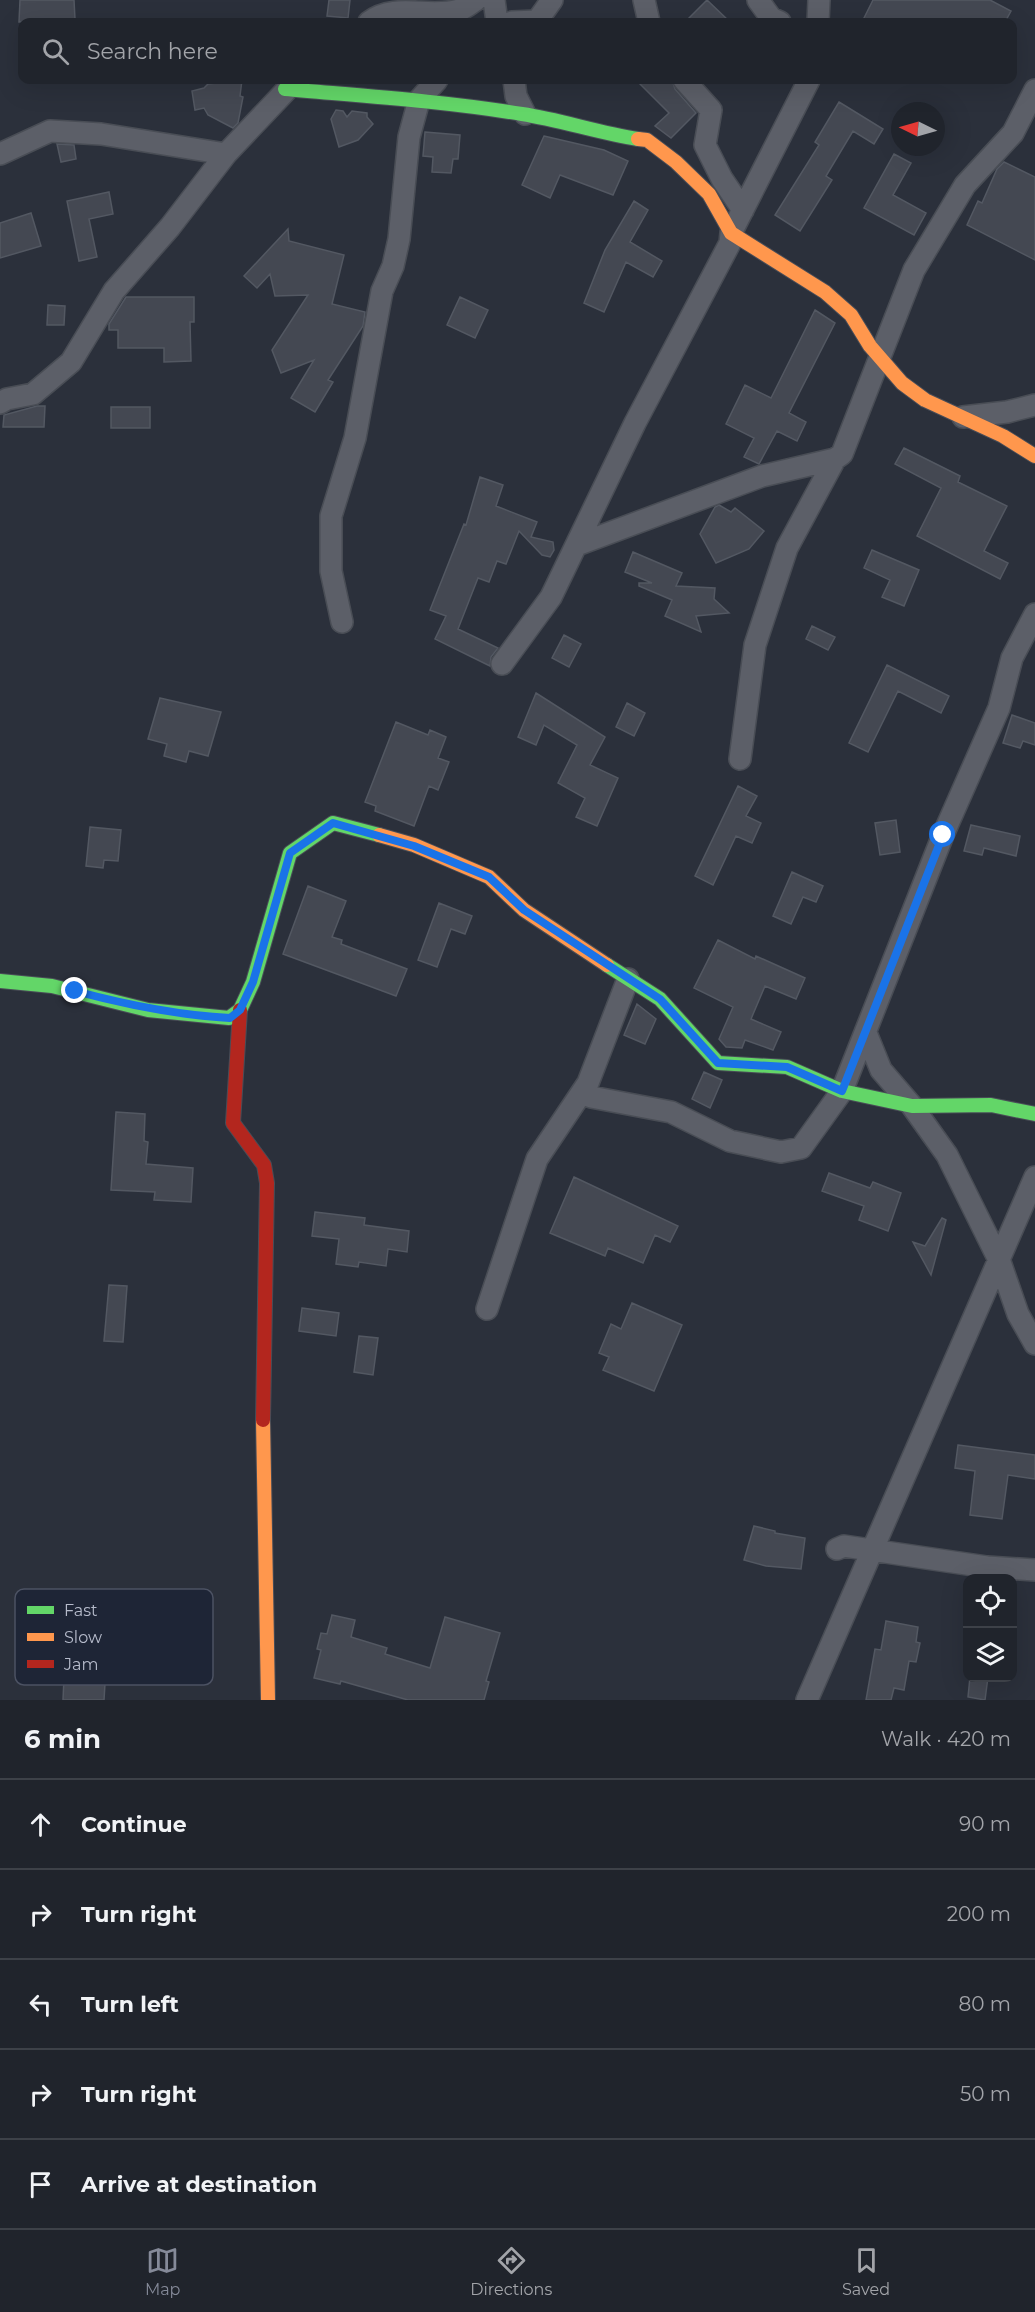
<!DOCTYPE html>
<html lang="en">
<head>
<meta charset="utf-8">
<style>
	:root { --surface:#20242c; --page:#282c34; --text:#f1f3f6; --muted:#a2a4a9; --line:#3d4148; --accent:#858a99 }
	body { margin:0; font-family:Montserrat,sans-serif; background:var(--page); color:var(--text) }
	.controls { position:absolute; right:18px; bottom:18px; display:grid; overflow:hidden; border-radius:12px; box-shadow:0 6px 24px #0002 }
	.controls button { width:54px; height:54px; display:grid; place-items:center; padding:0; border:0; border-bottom:2px solid var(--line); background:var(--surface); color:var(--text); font:30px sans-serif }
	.compass { position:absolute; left:891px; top:102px; width:54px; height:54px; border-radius:50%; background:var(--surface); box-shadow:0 6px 24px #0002; rotate:275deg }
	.stop { position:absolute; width:18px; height:18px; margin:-14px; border:4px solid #1a73e8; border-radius:50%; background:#fff }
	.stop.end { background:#1a73e8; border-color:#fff; box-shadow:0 2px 6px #0008 }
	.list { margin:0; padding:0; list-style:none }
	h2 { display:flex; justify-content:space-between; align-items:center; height:78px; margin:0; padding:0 24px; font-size:26px }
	h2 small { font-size:20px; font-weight:400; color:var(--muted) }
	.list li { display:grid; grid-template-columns:39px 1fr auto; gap:18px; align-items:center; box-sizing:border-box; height:90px; padding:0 24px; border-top:2px solid var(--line) }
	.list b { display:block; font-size:22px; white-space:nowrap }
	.list em { font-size:20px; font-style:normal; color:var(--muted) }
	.icon { flex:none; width:33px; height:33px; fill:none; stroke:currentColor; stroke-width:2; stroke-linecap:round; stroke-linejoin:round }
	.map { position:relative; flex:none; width:1035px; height:1700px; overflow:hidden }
	.search { position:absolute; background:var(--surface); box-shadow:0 6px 24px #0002; left:18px; right:18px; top:18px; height:66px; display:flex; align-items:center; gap:15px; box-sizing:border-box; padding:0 21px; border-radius:12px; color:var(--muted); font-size:22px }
	.sheet { height:528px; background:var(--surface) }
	nav { display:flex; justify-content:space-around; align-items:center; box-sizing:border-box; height:84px; border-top:2px solid var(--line); background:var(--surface); font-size:16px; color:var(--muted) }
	nav a { display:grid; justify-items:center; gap:3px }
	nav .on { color:var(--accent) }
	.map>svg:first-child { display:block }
	.building { fill:#444852; stroke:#535862; stroke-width:1.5 }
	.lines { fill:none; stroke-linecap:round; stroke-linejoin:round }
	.street-casing { stroke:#494d55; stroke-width:24 }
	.fast-casing { stroke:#494d57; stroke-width:16 }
	.slow-casing { stroke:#494d57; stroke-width:16 }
	.jam-casing { stroke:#494d57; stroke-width:16 }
	.street { stroke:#5c5f68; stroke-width:21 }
	.fast { stroke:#63d668; stroke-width:14 }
	.slow { stroke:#ff974d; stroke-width:14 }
	.jam { stroke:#b3261e; stroke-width:14 }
	.route { stroke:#1a73e8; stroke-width:8 }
	.key { fill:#1e2536; stroke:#4c5263; stroke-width:1.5 }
	.key-label { font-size:16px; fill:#b6bbcb }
</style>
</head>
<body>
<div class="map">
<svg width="1035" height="1700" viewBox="0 0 1035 1700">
	<rect width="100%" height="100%" fill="#2b303b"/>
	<path class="building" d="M 20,0 L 74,0 L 75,19 L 19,22 Z
		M 329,0 L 350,0 L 348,18 L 327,16 Z
		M 707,0 L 730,22 L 685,22 Z
		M 873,0 L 990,0 L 1011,11 L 1005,22 L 862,22 Z
		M 242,80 L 240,96 L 243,97 L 238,123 L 233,128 L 208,115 L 204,108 L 195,110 L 192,91 L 204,88 L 208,84 Z
		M 636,80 L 672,80 L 675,89 L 696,113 L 671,138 L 655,126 L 669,113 Z
		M 839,102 L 883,129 L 874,144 L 853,131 L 826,176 L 832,180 L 800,231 L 775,215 L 819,145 L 815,142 Z
		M 336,110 L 343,111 L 347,117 L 352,111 L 367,113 L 367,117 L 373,124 L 358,140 L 339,147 L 331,119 Z
		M 425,132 L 460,135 L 458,159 L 453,159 L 451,173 L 432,172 L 433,157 L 423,156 Z
		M 544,136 L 604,150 L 628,161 L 613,195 L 560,175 L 550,198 L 522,185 Z
		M 57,144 L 74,145 L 76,159 L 61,162 Z
		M 894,154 L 911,163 L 893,195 L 926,213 L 914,235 L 864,208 Z
		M 1004,162 L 1035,177 L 1035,260 L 967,225 L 978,201 L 982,203 L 997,169 Z
		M 109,192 L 113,214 L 89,219 L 97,257 L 79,261 L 67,201 Z
		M 634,201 L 648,210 L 630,242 L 662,261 L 653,277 L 626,262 L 604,312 L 584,303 L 605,250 Z
		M 31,213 L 41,246 L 0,258 L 0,223 Z
		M 288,229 L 289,241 L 344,255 L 332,304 L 365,312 L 363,326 L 328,380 L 333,382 L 315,412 L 291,398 L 314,360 L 281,373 L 272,350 L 308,295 L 275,296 L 270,274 L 257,288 L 244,276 Z
		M 126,297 L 194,297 L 194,322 L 190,322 L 191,361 L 164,362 L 164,348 L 118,348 L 118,330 L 109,330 L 109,324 Z
		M 460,297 L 488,310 L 475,338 L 447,325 Z
		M 48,305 L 65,306 L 64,325 L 47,325 Z
		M 815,310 L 835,323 L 789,413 L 806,422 L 797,441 L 777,431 L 759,464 L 744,457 L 754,438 L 726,424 L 745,385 L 771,398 Z
		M 37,406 L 45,406 L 44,427 L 3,427 L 4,415 Z
		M 111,407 L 150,407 L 150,428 L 111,428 Z
		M 904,448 L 960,476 L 958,482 L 1007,506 L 984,551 L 1008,563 L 1000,579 L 917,536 L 941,488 L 895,464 Z
		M 480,477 L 503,485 L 496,506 L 537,522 L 531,537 L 553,542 L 554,550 L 550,557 L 542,555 L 519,531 L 506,564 L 497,561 L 489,582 L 478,578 L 458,629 L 498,648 L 491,657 L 490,666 L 435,639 L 446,616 L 430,610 L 464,524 L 466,525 Z
		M 719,505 L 731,512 L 735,508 L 764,531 L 749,549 L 716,563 L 700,534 L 715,507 Z
		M 872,550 L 919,570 L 904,606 L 882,597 L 890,580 L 864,568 Z
		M 633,552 L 682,573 L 676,586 L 715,588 L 714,599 L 729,613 L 696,616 L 701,632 L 665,616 L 672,600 L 639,586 L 639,583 L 652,583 L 625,572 Z
		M 812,626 L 835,637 L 828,650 L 806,639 Z
		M 564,635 L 581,644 L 569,667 L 552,658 Z
		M 887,665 L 949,696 L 941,713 L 898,691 L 868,752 L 849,743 Z
		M 536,693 L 605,737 L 590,765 L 618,778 L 597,826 L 576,817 L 585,798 L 558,783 L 577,745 L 544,725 L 536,745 L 518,737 Z
		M 160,698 L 221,712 L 208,756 L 189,751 L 186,762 L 164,756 L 167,744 L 148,739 Z
		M 627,703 L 645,713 L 634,736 L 616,727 Z
		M 1012,715 L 1035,723 L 1035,745 L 1023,741 L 1020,748 L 1003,743 Z
		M 396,722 L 428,735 L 430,730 L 446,737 L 438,758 L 449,762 L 438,790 L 429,786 L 414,826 L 375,811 L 376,806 L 365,802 Z
		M 738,786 L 757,796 L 746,816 L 761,823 L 752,843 L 736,836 L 713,885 L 695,876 Z
		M 896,820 L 900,852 L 880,855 L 875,823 Z
		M 971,825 L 1020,836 L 1016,856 L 984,848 L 982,855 L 964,851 Z
		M 90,827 L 121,830 L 118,861 L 104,860 L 103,868 L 86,866 Z
		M 792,872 L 823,886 L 816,902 L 803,897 L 791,924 L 773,916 Z
		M 308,886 L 346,901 L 332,937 L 342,940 L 341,944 L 407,969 L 396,996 L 283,954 Z
		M 439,903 L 472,916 L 465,934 L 451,929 L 437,967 L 418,960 Z
		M 718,940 L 755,959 L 756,956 L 805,978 L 796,999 L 765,986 L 751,1019 L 781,1032 L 773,1050 L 745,1040 L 742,1048 L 726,1047 L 719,1039 L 733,1007 L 694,988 Z
		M 637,1004 L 656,1019 L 645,1044 L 624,1035 Z
		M 704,1072 L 722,1080 L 710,1108 L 692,1099 Z
		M 116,1112 L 145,1114 L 144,1141 L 148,1142 L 146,1164 L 193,1168 L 191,1202 L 154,1200 L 155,1192 L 111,1190 Z
		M 829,1173 L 870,1188 L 873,1182 L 901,1193 L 888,1231 L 859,1220 L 864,1206 L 822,1191 Z
		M 574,1177 L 678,1226 L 670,1242 L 655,1235 L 643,1263 L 608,1248 L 605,1256 L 550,1233 Z
		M 315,1212 L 365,1218 L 364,1225 L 409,1231 L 407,1252 L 388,1249 L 386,1266 L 359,1262 L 358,1267 L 336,1264 L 339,1239 L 312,1236 Z
		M 942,1218 L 946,1220 L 931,1275 L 913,1242 L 925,1246 Z
		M 109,1285 L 127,1286 L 123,1342 L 104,1341 Z
		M 632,1303 L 682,1325 L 654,1391 L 603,1370 L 609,1357 L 599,1353 L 611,1324 L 621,1329 Z
		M 302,1308 L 339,1313 L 336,1336 L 299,1331 Z
		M 359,1336 L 378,1338 L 373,1375 L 354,1372 Z
		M 958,1445 L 1035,1455 L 1035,1479 L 1008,1475 L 1002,1519 L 970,1515 L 975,1471 L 955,1468 Z
		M 754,1526 L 775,1531 L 775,1533 L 805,1538 L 801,1569 L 766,1566 L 744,1560 Z
		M 332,1615 L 355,1620 L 351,1637 L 387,1648 L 385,1654 L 430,1668 L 445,1617 L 500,1633 L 486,1681 L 489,1682 L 484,1700 L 408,1700 L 341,1681 L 340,1684 L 314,1678 L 321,1650 L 317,1649 L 321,1633 L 327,1634 Z
		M 886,1621 L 918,1627 L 916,1642 L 920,1643 L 916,1662 L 909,1661 L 904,1690 L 894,1688 L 891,1700 L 866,1700 L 875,1649 L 881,1650 Z
		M 69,1665 L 106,1667 L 104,1700 L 63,1700 L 64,1678 L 69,1678 Z
		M 970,1677 L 988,1677 L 985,1700 L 968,1697 Z"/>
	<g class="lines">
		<g class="street-casing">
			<path id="street" d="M 494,0 L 497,22
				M 644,0 L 649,22
				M 758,0 L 771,18 L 780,22
				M 369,22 C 395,2 430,19 459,10 C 465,9 471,3 476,0
				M 512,22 L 537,21 L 552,0
				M 818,22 L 819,0
				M 514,80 L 516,96 L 525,114
				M 684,80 L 711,110 L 705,145 L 722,179 L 743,210
				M 0,154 L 50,131 L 101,134 L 226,154
				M 0,403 L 7,399 L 33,394 L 71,362 L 114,291 L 170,227 L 226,154 L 296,80
				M 963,417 L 1007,412 L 1035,405
				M 577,545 L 762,476 L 835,459 L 842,454 L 914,270 L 965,185 L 1013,133 L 1035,90
				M 342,622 L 331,571 L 331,516 L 355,438 L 382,291 L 393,266 L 399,239 L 409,137 L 419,100 L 437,80
				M 502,664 L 551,597 L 635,423 L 730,243 L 731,233 L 809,80
				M 740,759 L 755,645 L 787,548 L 835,459
				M 866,1033 L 881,1070 L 912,1106 L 947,1155 L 1000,1262 L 1018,1314 L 1035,1344
				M 591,1097 L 671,1112 L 730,1141 L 781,1152 L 801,1148 L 842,1091 L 943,835 L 999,708 L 1012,658 L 1035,614
				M 487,1309 L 537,1159 L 588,1083 L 628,979
				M 837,1549 L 844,1546 L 987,1567 L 1035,1570
				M 807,1700 L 1035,1177"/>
		</g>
		<g class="fast-casing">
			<path id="fast" d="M 285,89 C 364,96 443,101 522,114 C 561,120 599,133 638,139
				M 607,965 L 660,999 L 718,1063 L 787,1067 L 842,1091 L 912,1106 L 991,1105 L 1035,1114
				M 0,981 L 52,986 L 148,1010 L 229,1018 L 240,1010 L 253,982 L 290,853 L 333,823 L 379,835"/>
		</g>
		<g class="slow-casing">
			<path id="slow" d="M 638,139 L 647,140 L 676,162 L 709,194 L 731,233 L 825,292 L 851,315 L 870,346 L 902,383 L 925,400 L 1003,436 L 1035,456
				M 379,835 L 414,845 L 489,877 L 524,910 L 607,965
				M 263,1420 L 268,1700"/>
		</g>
		<g class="jam-casing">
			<path id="jam" d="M 240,1010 L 233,1123 L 264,1165 L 267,1183 L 263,1420"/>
		</g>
		<use href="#street" class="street"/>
		<use href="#fast" class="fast"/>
		<use href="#slow" class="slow"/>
		<use href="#jam" class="jam"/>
	</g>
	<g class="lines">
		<path class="route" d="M 75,991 C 127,1005 176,1015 230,1018 L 240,1010 L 253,982 L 290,853 L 333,823 L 414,846 L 489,877 L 524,910 L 660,999 L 718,1063 L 787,1067 L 842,1091 L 943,835"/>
	</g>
	<rect x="15" y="1589" width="198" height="96" rx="9" class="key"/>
	<rect x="27" y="1606" width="27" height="8" fill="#63d668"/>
	<rect x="27" y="1633" width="27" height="8" fill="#ff974d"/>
	<rect x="27" y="1660" width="27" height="8" fill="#b3261e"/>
	<g class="key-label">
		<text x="64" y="1616">Fast</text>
		<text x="64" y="1643">Slow</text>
		<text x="64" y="1670">Jam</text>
	</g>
</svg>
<div class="controls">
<button><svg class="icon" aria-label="locate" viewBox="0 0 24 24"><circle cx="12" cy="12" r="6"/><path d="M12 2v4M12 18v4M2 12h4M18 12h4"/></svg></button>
<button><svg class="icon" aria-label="layers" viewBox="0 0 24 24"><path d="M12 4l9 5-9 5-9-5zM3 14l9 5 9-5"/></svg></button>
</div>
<svg class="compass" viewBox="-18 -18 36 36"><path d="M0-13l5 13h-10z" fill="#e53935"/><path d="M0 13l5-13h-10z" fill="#a2a4a9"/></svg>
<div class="stop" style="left:943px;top:835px"></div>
<div class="stop end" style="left:75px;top:991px"></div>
<div class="search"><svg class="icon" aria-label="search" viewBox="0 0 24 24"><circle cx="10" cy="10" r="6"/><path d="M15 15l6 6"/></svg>Search here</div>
</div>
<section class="sheet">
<h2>6 min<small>Walk · 420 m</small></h2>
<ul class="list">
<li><svg class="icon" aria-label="ahead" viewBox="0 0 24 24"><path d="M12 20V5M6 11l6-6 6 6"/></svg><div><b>Continue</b></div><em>90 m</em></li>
<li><svg class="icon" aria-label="right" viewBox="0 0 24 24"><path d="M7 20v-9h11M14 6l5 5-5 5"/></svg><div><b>Turn right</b></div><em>200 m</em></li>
<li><svg class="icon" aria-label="left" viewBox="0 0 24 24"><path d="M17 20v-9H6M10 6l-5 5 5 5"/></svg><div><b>Turn left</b></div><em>80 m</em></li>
<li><svg class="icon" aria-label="right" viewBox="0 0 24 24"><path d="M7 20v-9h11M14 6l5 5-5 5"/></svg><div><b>Turn right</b></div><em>50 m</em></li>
<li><svg class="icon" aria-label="arrive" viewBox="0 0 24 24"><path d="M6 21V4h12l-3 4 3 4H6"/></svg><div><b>Arrive at destination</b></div></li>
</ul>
</section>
<nav>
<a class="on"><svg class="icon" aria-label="map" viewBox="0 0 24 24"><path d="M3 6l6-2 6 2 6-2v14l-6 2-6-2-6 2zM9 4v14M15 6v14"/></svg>Map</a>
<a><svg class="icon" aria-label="directions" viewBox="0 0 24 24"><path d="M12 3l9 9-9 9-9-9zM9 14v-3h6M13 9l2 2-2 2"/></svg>Directions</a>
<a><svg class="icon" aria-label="saved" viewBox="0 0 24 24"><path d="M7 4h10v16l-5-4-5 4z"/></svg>Saved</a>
</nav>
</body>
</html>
